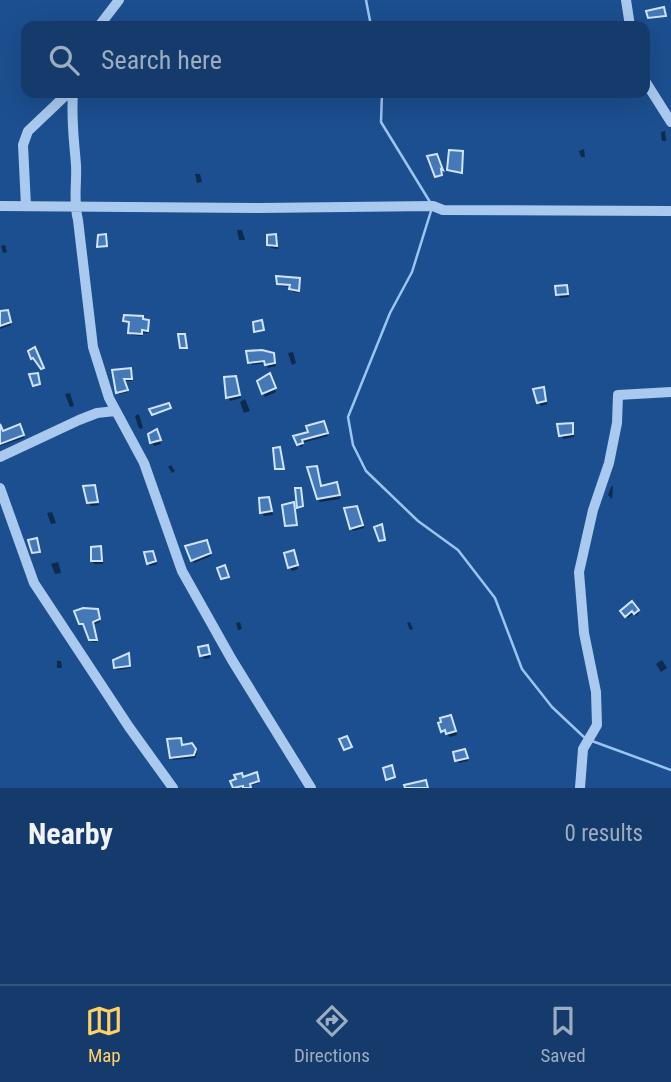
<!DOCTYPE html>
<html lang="en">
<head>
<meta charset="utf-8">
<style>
	:root { --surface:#143b6b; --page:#214673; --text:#f1f3f6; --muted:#9dadc1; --line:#33557e; --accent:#ffd166 }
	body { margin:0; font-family:"Roboto Condensed",sans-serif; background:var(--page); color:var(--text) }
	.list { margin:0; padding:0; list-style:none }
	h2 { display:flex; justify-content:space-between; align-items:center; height:91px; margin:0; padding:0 28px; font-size:30px }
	h2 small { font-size:23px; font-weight:400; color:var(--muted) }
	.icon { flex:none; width:38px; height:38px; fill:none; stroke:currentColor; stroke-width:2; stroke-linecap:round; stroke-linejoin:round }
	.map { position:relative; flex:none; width:671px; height:788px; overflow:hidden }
	.search { position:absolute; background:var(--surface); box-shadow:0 7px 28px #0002; left:21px; right:21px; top:21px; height:77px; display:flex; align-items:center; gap:18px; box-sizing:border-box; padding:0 24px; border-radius:14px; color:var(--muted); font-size:26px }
	.sheet { height:196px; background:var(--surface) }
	nav { display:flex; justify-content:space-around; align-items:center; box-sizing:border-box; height:98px; border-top:2px solid var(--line); background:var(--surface); font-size:19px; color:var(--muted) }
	nav a { display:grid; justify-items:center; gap:4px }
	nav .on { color:var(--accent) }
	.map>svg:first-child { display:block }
	.shadow { fill:#0007 }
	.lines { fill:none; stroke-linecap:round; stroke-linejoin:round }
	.stream { stroke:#9cc4f0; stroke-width:2.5 }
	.building { fill:#4478b7; stroke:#cfe3fa; stroke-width:2 }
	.minor { stroke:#a9c9ee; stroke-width:10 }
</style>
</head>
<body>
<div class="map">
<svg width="671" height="788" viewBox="0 0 671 788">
	<rect width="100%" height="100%" fill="#1b4f8f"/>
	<path class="shadow" d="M 665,131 L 666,141 L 662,141 L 661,132 Z
		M 584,149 L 585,157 L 581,157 L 579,151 Z
		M 195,174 L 200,174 L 202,182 L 197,183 Z
		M 237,230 L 242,230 L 245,240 L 239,240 Z
		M 275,236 L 278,249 L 271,248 L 269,245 Z
		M 5,245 L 7,252 L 3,253 L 1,246 Z
		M 299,279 L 300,293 L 293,292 L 291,287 L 280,286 L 278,283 Z
		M 566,287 L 569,297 L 560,298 L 558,294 Z
		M 0,315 L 9,315 L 11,325 L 0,329 Z
		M 125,320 L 148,322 L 149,333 L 143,333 L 142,336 L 131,335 L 131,324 Z
		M 293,352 L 296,363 L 292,365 L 288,353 Z
		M 273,355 L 276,366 L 268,368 L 266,363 L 252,365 L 250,362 Z
		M 114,371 L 131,372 L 132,381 L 124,381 L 128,392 L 119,394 Z
		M 235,378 L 241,398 L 230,401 L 228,397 Z
		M 271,379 L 276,392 L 265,397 L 263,393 Z
		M 545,392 L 547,404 L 541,406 L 539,403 Z
		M 70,393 L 74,406 L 70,407 L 65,394 Z
		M 245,399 L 250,411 L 244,413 L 240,402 Z
		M 138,414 L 140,417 L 143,428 L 140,429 L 138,426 L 135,416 Z
		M 572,425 L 574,437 L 563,439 L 559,426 Z
		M 325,426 L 328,436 L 302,443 L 303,446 L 300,447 L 296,437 Z
		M 21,429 L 24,438 L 0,446 L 0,434 Z
		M 158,435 L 161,444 L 154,446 L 152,442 Z
		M 171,465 L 175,471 L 172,473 L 168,467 Z
		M 612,485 L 613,487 L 612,499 L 608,495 Z
		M 94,487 L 99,505 L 91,506 L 89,503 Z
		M 338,487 L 340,499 L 320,502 L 318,499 Z
		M 268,499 L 273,515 L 264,516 L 262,513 Z
		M 358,511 L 364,528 L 353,531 L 351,528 Z
		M 52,512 L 56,523 L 51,524 L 47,513 Z
		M 208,545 L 211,556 L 194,563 L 187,547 Z
		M 100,548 L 103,564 L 94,564 L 92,560 Z
		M 294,552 L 298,569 L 292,571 L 290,567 Z
		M 154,556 L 157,564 L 150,566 L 148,563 Z
		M 58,562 L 59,565 L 61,573 L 55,574 L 51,564 Z
		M 632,603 L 639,613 L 636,616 L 634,613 L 628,618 L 623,611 Z
		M 98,614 L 100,622 L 93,625 L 97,642 L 92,642 L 85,626 L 81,624 Z
		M 240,622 L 242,629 L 238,630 L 236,623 Z
		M 410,622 L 413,629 L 410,630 L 407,623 Z
		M 200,648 L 209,650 L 210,658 L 204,659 Z
		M 129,658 L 131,668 L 117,670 L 116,667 Z
		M 662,660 L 667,668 L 661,672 L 656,664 Z
		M 57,661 L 61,661 L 62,668 L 57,668 Z
		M 452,720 L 457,735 L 450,737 L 443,731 Z
		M 180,740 L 182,747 L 191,745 L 197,754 L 195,758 L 173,760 L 171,757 Z
		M 466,754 L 468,761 L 459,763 L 457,760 Z
		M 257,777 L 259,783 L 250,786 L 250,788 L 235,788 L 233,782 Z"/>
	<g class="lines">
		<path class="stream" d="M 366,0 L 371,26
			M 382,93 L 381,122 L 430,202
			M 431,211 L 412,272 L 390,313 L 348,417 L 353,445 L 366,471 L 418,521 L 458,550 L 495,598 L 522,669 L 552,707 L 586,739
			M 592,741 L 671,770"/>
	</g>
	<path class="building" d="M 664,7 L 666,16 L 648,18 L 646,11 Z
		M 449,150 L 463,151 L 462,173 L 447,170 Z
		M 437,154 L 443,170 L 441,169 L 442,175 L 435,177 L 427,156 Z
		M 106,234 L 107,246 L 97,247 L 98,235 Z
		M 276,234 L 277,246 L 267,245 L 267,235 Z
		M 276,276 L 300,278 L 299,291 L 289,289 L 290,285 L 277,284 Z
		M 567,285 L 568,294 L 556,295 L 555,286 Z
		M 8,310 L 11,322 L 0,326 L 0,311 Z
		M 124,315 L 143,316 L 143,319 L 149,320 L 148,331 L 142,330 L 142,334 L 128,333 L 129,322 L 123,321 Z
		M 262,320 L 264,330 L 254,332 L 253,322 Z
		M 178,334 L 185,334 L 187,348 L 180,348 Z
		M 35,347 L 44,368 L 41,369 L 33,358 L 31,359 L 28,351 Z
		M 262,350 L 274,353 L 275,363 L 265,365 L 264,361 L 248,363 L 246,351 Z
		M 131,368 L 132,379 L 124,379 L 128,390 L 116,393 L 112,370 Z
		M 38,373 L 40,384 L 33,386 L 29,374 Z
		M 270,373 L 276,388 L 262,394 L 257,381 Z
		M 236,376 L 240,395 L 226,398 L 224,377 Z
		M 544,387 L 546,401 L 537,403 L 533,389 Z
		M 169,403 L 171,408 L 152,415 L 149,409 Z
		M 324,421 L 328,433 L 302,440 L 303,443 L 297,445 L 293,436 L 308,432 L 306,426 Z
		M 573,423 L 573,434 L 559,436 L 557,424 Z
		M 0,424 L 3,431 L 20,424 L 24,435 L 0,444 Z
		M 157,429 L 161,440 L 150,443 L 148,434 Z
		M 280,447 L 284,469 L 275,469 L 273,448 Z
		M 317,466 L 321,486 L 337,482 L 340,495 L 317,499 L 307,467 Z
		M 95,485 L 98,502 L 87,503 L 83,486 Z
		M 295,488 L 301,488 L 303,506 L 297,508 Z
		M 269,497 L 272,511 L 260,513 L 259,498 Z
		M 294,502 L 297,525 L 285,526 L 282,505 Z
		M 357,506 L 363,525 L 350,529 L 344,508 Z
		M 382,524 L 385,540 L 379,541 L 374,527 Z
		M 37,538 L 40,552 L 32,553 L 28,540 Z
		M 207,540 L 211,553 L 191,561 L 185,546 Z
		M 101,546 L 102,561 L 91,561 L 91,547 Z
		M 294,550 L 298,565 L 288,568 L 284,553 Z
		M 153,551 L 156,561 L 147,564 L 144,552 Z
		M 225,565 L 229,577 L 221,579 L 217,568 Z
		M 632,601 L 639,610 L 634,614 L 632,611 L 625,617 L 620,611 Z
		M 83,608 L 98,609 L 100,619 L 93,622 L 97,640 L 89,640 L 83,624 L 79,624 L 74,611 Z
		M 208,645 L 210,654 L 200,656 L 198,647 Z
		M 129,653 L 130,666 L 114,668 L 113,660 Z
		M 451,715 L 456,731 L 446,734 L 445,730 L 441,732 L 438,723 L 441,722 L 440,718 Z
		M 347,736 L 352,747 L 344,750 L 339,739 Z
		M 181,738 L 182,745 L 192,743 L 196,749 L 194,755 L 170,758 L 167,739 Z
		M 465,749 L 468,758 L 455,761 L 453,752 Z
		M 392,765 L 395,777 L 386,780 L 383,768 Z
		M 257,772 L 259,781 L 250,784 L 251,788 L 243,788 L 243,786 L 233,788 L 230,781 L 236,779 L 234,775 L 242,773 L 243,777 Z
		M 426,780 L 428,788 L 405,788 L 404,785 Z"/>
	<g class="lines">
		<path class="minor" d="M 626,0 L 630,26
			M 99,26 L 119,0
			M 645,81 L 671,122
			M 73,93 C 71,121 74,138 76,165 C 77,184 73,202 78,220 L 93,347 L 109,398 L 144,463 L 182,571 L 232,660 L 311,788
			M 0,206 L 259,208 L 433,206 L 443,210 L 671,211
			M 26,206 L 23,145 L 28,131 L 68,93
			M 0,457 L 79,420 L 97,413 L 115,411
			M 0,488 L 34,583 L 129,727 L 173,788
			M 580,788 L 583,749 L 597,725 L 596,692 L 584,633 L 579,572 L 593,510 L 609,463 L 617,423 L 618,395 L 671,392"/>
	</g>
</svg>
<div class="search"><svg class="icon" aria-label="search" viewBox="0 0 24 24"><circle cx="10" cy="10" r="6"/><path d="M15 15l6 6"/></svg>Search here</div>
</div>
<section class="sheet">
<h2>Nearby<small>0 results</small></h2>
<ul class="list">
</ul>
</section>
<nav>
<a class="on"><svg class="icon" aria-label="map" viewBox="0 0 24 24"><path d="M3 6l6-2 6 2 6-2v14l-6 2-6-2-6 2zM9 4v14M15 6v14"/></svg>Map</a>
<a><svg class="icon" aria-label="directions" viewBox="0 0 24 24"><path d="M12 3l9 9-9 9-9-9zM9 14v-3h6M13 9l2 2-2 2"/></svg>Directions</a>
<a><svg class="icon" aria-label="saved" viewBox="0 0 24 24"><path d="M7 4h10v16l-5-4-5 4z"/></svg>Saved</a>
</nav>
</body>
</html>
